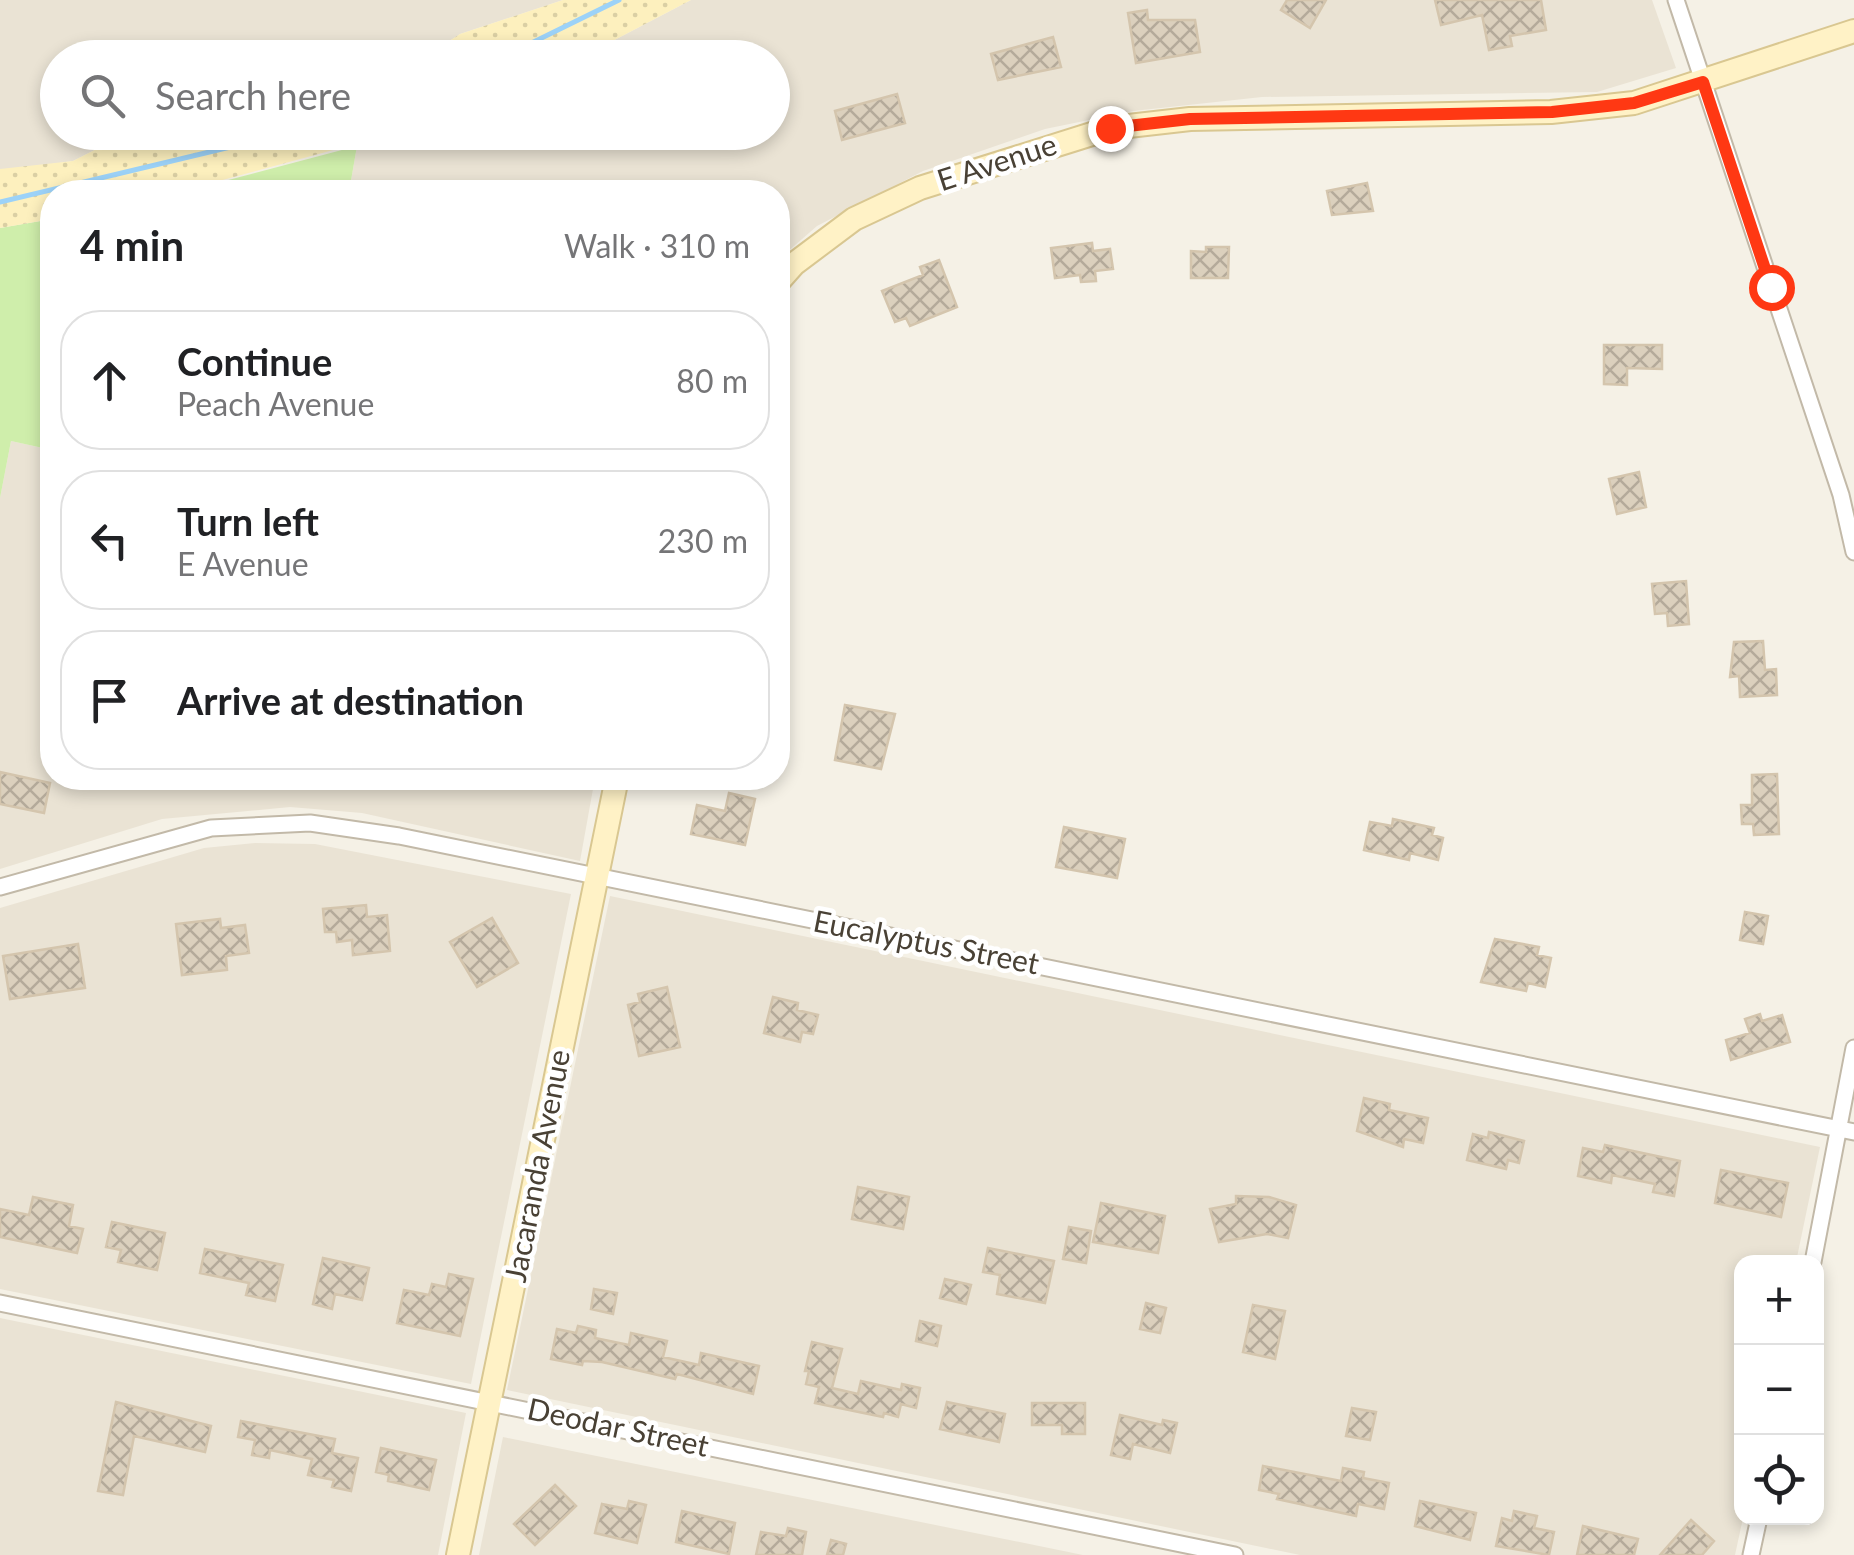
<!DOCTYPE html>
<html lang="en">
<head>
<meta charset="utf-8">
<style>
	:root { --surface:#fff; --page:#f6f6f6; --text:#202124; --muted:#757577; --line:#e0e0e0 }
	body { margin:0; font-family:Lato,sans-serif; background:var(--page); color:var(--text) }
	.controls { position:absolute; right:30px; bottom:30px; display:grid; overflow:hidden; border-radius:20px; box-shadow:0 5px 15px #0003 }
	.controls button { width:90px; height:90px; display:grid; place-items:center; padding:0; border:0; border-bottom:2px solid var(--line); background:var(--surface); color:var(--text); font:50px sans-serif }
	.stop { position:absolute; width:30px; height:30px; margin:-22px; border:8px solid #ff3813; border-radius:50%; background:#fff }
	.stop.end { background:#ff3813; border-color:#fff; box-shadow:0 2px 10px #0008 }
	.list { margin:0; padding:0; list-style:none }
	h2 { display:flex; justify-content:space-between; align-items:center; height:130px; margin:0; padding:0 40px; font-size:42px }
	h2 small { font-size:32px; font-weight:400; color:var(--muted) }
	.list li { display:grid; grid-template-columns:65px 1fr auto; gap:30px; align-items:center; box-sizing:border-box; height:140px; margin:0 20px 20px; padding:0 20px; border:2px solid var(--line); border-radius:40px }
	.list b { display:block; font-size:38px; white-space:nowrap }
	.list p { margin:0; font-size:32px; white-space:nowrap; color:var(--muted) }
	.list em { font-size:32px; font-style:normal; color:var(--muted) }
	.icon { flex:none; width:55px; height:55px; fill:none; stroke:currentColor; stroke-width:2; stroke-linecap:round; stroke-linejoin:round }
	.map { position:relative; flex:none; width:1854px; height:1555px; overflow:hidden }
	.search { position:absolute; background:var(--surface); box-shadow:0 5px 15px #0003; left:40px; top:40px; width:750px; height:110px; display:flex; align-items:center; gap:25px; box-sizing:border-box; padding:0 35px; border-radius:55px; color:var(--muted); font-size:38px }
	.panel { position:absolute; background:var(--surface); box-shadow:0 5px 15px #0003; left:40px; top:180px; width:750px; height:610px; border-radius:40px }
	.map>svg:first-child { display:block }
	.residential { fill:#eae3d4 }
	.green { fill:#cfeeab }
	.sand { fill:url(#sand-dots) }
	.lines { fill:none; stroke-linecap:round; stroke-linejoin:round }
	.stream { stroke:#9cd2f8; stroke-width:5 }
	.building { fill:url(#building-cross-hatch); stroke:#d4c5ad; stroke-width:2.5 }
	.street-casing { stroke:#c2b9a8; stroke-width:19 }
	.secondary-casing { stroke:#d9c791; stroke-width:26 }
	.street { stroke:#fff; stroke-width:15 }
	.secondary { stroke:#fff2c6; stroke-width:22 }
	.route { stroke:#ff3813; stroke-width:12 }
	.labels { text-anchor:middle; stroke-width:9; stroke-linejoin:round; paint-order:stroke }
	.street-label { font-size:30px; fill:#494135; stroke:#fff }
</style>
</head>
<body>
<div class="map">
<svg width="1854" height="1555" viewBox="0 0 1854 1555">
	<defs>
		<pattern id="sand-dots" width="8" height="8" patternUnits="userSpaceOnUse" patternTransform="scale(2.5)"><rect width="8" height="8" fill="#fdf0be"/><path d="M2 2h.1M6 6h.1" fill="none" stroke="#dacfa4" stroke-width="1.8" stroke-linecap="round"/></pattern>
		<pattern id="building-cross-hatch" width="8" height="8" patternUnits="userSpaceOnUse" patternTransform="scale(2.5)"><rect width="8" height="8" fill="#dbd0bd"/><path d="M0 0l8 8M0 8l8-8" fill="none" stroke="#b4aa9a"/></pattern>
	</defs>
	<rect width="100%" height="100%" fill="#f5f1e6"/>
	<path class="residential" d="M 0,0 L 563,0 L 460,34 L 425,57 L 58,58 L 58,132 L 168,133 L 120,137 L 73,161 L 17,169 L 0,169 Z
		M 691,0 L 1652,0 L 1676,68 L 1597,92 L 1262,97 L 1133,111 L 1045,129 L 923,171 L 817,226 L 778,260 L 778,192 L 349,192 L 357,146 L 396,133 L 772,132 L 772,58 L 582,57 Z
		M 11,441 L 52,450 L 52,778 L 595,778 L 580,861 L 362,813 L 290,807 L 162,819 L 0,869 L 0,498 Z
		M 255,843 L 315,844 L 571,894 L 471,1384 L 0,1289 L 0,908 L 204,848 Z
		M 610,896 L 1820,1147 L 1796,1262 L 1742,1262 L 1743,1518 L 1735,1555 L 1300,1555 L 507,1390 Z
		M 0,1318 L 466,1413 L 438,1555 L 0,1555 Z
		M 503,1437 L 1083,1555 L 479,1555 Z"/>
	<path class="green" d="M 357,146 L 349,192 L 178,192 L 194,189 Z
		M 52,219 L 52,450 L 11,441 L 0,498 L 0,228 Z"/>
	<path class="sand" d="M 563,0 L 691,0 L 582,57 L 425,57 L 460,34 Z
		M 168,133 L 168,132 L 396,133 L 178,192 L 52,192 L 52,219 L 0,228 L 0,169 L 73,161 L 120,137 Z"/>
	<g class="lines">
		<path class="stream" d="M 501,58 L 619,0
			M 0,202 L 293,132"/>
	</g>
	<path class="building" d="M 1287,0 L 1326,0 L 1310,28 L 1281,10 Z
		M 1435,0 L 1541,0 L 1546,30 L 1510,36 L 1512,46 L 1489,50 L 1482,15 L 1441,25 Z
		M 1147,10 L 1148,20 L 1195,20 L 1200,52 L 1136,63 L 1128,13 Z
		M 1053,37 L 1061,67 L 998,80 L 991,54 Z
		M 897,94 L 905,123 L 842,140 L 835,111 Z
		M 1367,183 L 1373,211 L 1332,215 L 1327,191 Z
		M 1092,243 L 1093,251 L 1110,249 L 1113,269 L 1095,271 L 1096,281 L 1081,282 L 1080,275 L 1055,278 L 1051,248 Z
		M 1206,247 L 1229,247 L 1228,278 L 1191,278 L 1191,251 L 1206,252 Z
		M 939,260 L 957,307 L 910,326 L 906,318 L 895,322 L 882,291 L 923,275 L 920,267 Z
		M 1604,345 L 1662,345 L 1662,369 L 1627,368 L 1627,385 L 1604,384 Z
		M 1639,472 L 1646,507 L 1617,514 L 1609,479 Z
		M 1686,581 L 1689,624 L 1668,626 L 1667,613 L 1655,614 L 1652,584 Z
		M 1763,641 L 1765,670 L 1776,669 L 1777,695 L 1740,697 L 1739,676 L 1730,677 L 1734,642 Z
		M 845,705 L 895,714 L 881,769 L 835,760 Z
		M 0,772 L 50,783 L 44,813 L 0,804 Z
		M 1777,774 L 1779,834 L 1754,835 L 1753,824 L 1742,824 L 1741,805 L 1752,805 L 1752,775 Z
		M 729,793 L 755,799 L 745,845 L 691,834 L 697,805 L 725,811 Z
		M 1393,819 L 1434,828 L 1432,835 L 1443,838 L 1438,860 L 1410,853 L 1409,860 L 1364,850 L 1370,822 L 1392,826 Z
		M 1064,827 L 1125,839 L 1117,878 L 1056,867 Z
		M 366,905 L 367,917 L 387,915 L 390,951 L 353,955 L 352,940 L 337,942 L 336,932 L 325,932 L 323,909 Z
		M 1745,912 L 1768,916 L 1763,944 L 1740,940 Z
		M 492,918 L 518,963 L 477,987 L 450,942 Z
		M 220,919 L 221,928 L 245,925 L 249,953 L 226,956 L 227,970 L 182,975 L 176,924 Z
		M 1495,939 L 1539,947 L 1537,955 L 1551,958 L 1545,987 L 1528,983 L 1526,991 L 1481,982 Z
		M 78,944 L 85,988 L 10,999 L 3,956 Z
		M 667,987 L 680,1047 L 639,1056 L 628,1005 L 640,1002 L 638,994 Z
		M 773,997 L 798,1003 L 797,1010 L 818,1015 L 813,1034 L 802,1032 L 800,1042 L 764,1033 Z
		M 1760,1014 L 1762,1021 L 1782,1015 L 1790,1042 L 1731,1060 L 1726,1040 L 1750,1033 L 1745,1019 Z
		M 1364,1098 L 1390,1104 L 1389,1110 L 1428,1118 L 1423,1143 L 1404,1139 L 1403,1147 L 1357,1131 Z
		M 1489,1132 L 1524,1141 L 1519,1163 L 1508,1160 L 1506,1169 L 1467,1160 L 1473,1134 L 1488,1138 Z
		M 1605,1145 L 1680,1161 L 1674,1196 L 1653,1192 L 1655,1184 L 1612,1175 L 1611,1183 L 1578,1176 L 1583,1148 L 1603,1152 Z
		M 1721,1170 L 1788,1183 L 1781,1217 L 1715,1203 Z
		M 858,1187 L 909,1197 L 903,1229 L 852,1219 Z
		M 1236,1196 L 1269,1197 L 1296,1205 L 1288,1238 L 1267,1234 L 1219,1242 L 1210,1209 L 1236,1204 Z
		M 33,1197 L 73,1205 L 69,1226 L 83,1229 L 77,1253 L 0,1237 L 0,1209 L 29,1215 Z
		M 1101,1203 L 1165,1216 L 1158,1253 L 1093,1242 Z
		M 112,1222 L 165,1233 L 157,1270 L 118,1262 L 121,1250 L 106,1247 Z
		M 1069,1227 L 1091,1231 L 1086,1263 L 1063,1259 Z
		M 988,1248 L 1054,1261 L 1045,1303 L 997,1294 L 1000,1275 L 983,1272 Z
		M 205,1249 L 283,1265 L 275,1301 L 246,1295 L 249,1283 L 200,1273 Z
		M 323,1258 L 369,1268 L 362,1300 L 335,1294 L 332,1309 L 313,1304 Z
		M 449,1274 L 473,1279 L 460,1336 L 397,1323 L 404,1290 L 429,1295 L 432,1284 L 446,1287 Z
		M 945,1279 L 971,1285 L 966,1304 L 940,1298 Z
		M 594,1289 L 617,1293 L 613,1314 L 591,1309 Z
		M 1146,1303 L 1166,1308 L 1160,1333 L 1140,1329 Z
		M 1253,1305 L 1285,1311 L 1275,1359 L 1243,1352 Z
		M 920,1321 L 941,1326 L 937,1346 L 916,1341 Z
		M 578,1326 L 596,1330 L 595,1338 L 629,1345 L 631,1333 L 667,1341 L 663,1357 L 699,1365 L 701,1353 L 759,1366 L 753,1394 L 677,1374 L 675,1379 L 602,1362 L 583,1361 L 582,1365 L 551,1359 L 557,1329 L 576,1333 Z
		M 812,1342 L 842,1349 L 832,1388 L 858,1394 L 861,1381 L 901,1390 L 902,1384 L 920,1388 L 916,1408 L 901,1404 L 898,1417 L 884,1413 L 883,1417 L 815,1403 L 819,1387 L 806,1384 L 809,1371 L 805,1371 Z
		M 116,1402 L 211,1426 L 205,1452 L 134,1436 L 123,1495 L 98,1491 Z
		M 947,1402 L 1005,1414 L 999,1442 L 940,1429 Z
		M 1032,1403 L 1085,1403 L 1085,1434 L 1062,1434 L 1062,1425 L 1032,1425 Z
		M 1352,1408 L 1376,1412 L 1370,1440 L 1346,1436 Z
		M 1120,1415 L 1162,1425 L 1163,1420 L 1177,1423 L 1170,1453 L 1133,1444 L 1130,1459 L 1111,1455 Z
		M 241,1421 L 335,1439 L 332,1453 L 358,1458 L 351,1491 L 332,1487 L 334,1480 L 308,1475 L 312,1459 L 270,1450 L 269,1458 L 252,1455 L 255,1440 L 238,1437 Z
		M 381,1448 L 436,1460 L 429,1490 L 388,1481 L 389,1475 L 376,1472 Z
		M 1263,1466 L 1341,1481 L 1343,1468 L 1364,1472 L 1363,1478 L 1389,1483 L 1384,1509 L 1358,1504 L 1356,1516 L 1277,1499 L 1279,1494 L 1259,1490 Z
		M 555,1485 L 576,1506 L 535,1545 L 514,1524 Z
		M 629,1501 L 646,1505 L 637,1543 L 595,1533 L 602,1504 L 627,1509 Z
		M 1420,1501 L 1476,1513 L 1470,1540 L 1415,1526 Z
		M 682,1511 L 735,1523 L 729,1554 L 676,1542 Z
		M 1514,1511 L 1537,1516 L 1534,1528 L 1554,1532 L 1549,1555 L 1496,1546 L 1502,1518 L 1512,1521 Z
		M 1691,1520 L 1714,1541 L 1702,1555 L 1660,1555 Z
		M 1583,1526 L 1638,1539 L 1634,1555 L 1577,1555 Z
		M 788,1528 L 806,1532 L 802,1555 L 756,1555 L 761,1532 L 786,1536 Z
		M 831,1540 L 846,1544 L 843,1555 L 827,1555 Z"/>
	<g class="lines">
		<g class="street-casing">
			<path id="street" d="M 1676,0 L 1841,495 L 1854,552
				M 0,887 L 211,828 L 310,823 L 399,836 L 1854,1132
				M 1813,1262 L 1854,1048
				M 0,1303 L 1235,1555
				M 1751,1555 L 1759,1518"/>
		</g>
		<g class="secondary-casing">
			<path id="secondary" d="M 778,282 L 794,264 L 854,219 L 920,188 L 1111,128 L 1190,119 L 1551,112 L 1634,103 L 1854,31
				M 458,1555 L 617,778"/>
		</g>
		<use href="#street" class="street"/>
		<use href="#secondary" class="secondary"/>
	</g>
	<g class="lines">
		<path class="route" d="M 1110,128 L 1190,119 L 1552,112 L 1634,103 L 1703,82 L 1771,287"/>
	</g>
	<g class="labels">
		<g class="street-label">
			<text transform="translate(997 163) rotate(-18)" y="10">E Avenue</text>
			<text transform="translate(926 943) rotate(11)" y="10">Eucalyptus Street</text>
			<text transform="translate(538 1166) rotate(-79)" y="10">Jacaranda Avenue</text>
			<text transform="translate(618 1428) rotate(12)" y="10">Deodar Street</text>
		</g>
	</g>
</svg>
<div class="controls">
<button>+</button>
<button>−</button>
<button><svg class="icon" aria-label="locate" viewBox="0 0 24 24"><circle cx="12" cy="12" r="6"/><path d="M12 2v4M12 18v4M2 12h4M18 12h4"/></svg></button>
</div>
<div class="stop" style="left:1771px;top:287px"></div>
<div class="stop end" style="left:1110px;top:128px"></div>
<div class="search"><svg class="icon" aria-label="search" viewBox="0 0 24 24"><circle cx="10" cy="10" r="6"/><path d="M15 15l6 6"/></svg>Search here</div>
<section class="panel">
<h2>4 min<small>Walk · 310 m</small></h2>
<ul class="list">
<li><svg class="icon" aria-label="ahead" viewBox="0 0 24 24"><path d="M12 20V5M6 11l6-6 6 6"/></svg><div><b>Continue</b><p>Peach Avenue</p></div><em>80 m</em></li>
<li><svg class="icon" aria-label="left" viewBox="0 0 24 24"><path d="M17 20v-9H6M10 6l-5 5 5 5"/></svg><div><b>Turn left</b><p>E Avenue</p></div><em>230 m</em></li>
<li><svg class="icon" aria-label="arrive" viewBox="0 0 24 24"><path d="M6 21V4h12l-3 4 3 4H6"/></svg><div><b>Arrive at destination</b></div></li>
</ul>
</section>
</div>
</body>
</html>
